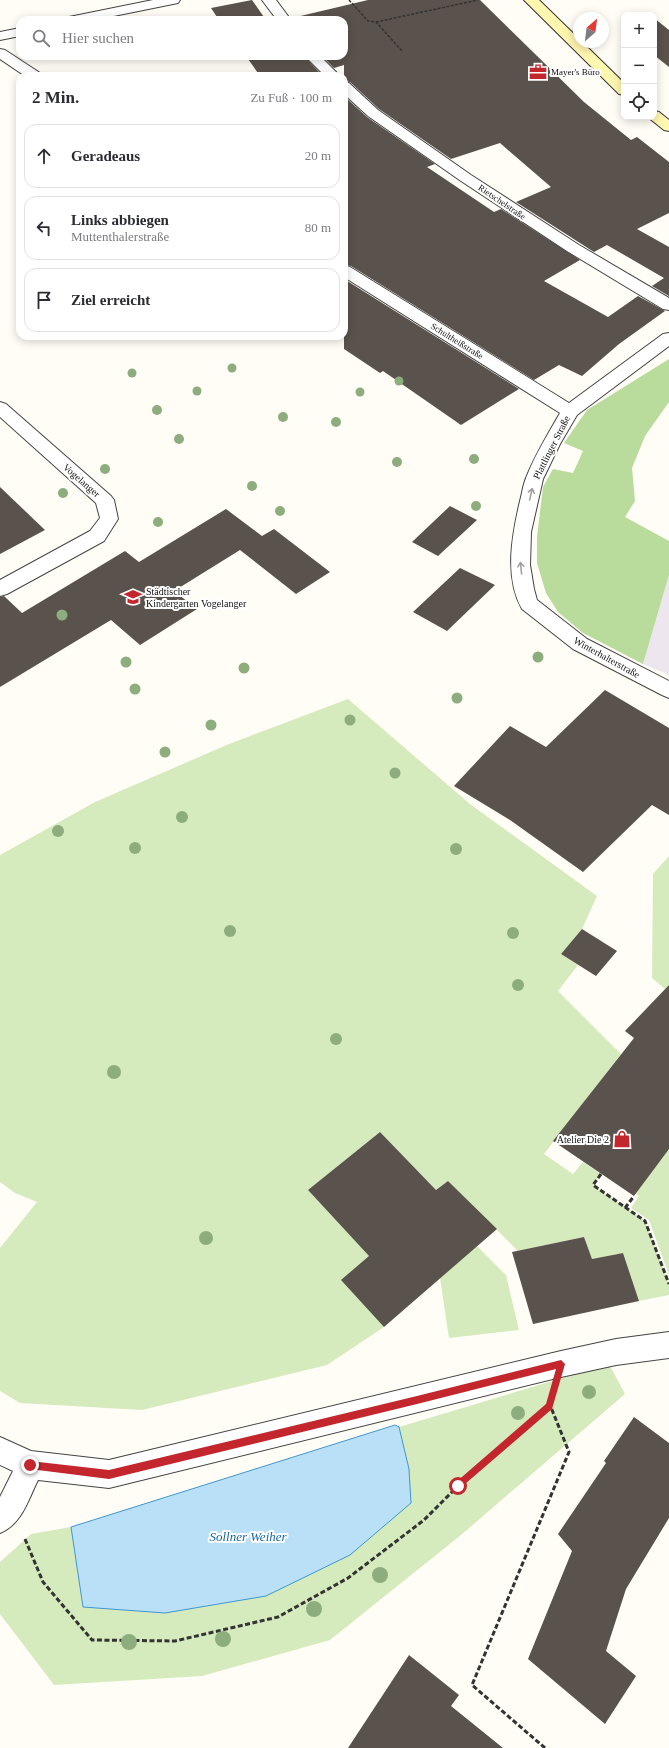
<!DOCTYPE html>
<html lang="de">
<head>
<meta charset="utf-8">
<style>
	:root { --surface:#fff; --page:#f2f2f3; --text:#2b2b33; --muted:#7c7c81; --line:#e1e1e2 }
	body { margin:0; font-family:Georgia,serif; background:var(--page); color:var(--text) }
	.controls { position:absolute; right:12px; top:12px; display:grid; overflow:hidden; border-radius:8px; box-shadow:0 2px 10px #0003 }
	.controls button { width:36px; height:36px; display:grid; place-items:center; padding:0; border:0; border-bottom:1px solid var(--line); background:var(--surface); color:var(--text); font:20px sans-serif }
	.compass { position:absolute; left:573px; top:12px; width:36px; height:36px; border-radius:50%; background:var(--surface); box-shadow:0 2px 10px #0003; rotate:28deg }
	.stop { position:absolute; width:12px; height:12px; margin:-9px; border:3px solid #c4262e; border-radius:50%; background:#fff }
	.stop.end { background:#c4262e; border-color:#fff; box-shadow:0 1px 4px #0008 }
	.list { margin:0; padding:0; list-style:none }
	h2 { display:flex; justify-content:space-between; align-items:center; height:52px; margin:0; padding:0 16px; font-size:17px }
	h2 small { font-size:13px; font-weight:400; color:var(--muted) }
	.list li { display:grid; grid-template-columns:26px 1fr auto; gap:12px; align-items:center; box-sizing:border-box; height:64px; margin:0 8px 8px; padding:0 8px; border:1px solid var(--line); border-radius:12px }
	.list b { display:block; font-size:15px; white-space:nowrap }
	.list p { margin:0; font-size:13px; white-space:nowrap; color:var(--muted) }
	.list em { font-size:13px; font-style:normal; color:var(--muted) }
	.icon { flex:none; width:22px; height:22px; fill:none; stroke:currentColor; stroke-width:2; stroke-linecap:round; stroke-linejoin:round }
	.map { position:relative; flex:none; width:669px; height:1748px; overflow:hidden }
	.search { position:absolute; background:var(--surface); box-shadow:0 2px 10px #0003; left:16px; top:16px; width:332px; height:44px; display:flex; align-items:center; gap:10px; box-sizing:border-box; padding:0 14px; border-radius:12px; color:var(--muted); font-size:15px }
	.panel { position:absolute; background:var(--surface); box-shadow:0 2px 10px #0003; left:16px; top:72px; width:332px; height:268px; border-radius:12px }
	.map>svg:first-child { display:block }
	.industrial { fill:#eee6ef }
	.green { fill:#d5ebbd }
	.forest { fill:#b9dc9c }
	.water { fill:#b9e0f7; stroke:#3f96cf }
	.building { fill:#5a524d }
	.lines { fill:none; stroke-linecap:round; stroke-linejoin:round }
	.minor-casing { stroke:#444; stroke-width:2 }
	.secondary-casing { stroke:#333; stroke-width:2 }
	.path-far1 { stroke:#333; stroke-width:1.5; stroke-dasharray:3 1.5; stroke-linecap:butt }
	.path { stroke:#333; stroke-width:3; stroke-dasharray:5 2.5; stroke-linecap:butt }
	.minor { fill:#fff; fill-rule:evenodd }
	.secondary { fill:#fff6b0; fill-rule:evenodd }
	.tree { fill:#8dad7f }
	.oneway { stroke:#a0a0a0 }
	.route { fill:#c4262e }
	.labels { text-anchor:middle; stroke-width:4; stroke-linejoin:round; paint-order:stroke }
	.far-poi-label { font-size:9px; fill:#111; stroke:#fff; text-anchor:start }
	.far-street-label { font-size:9px; fill:#111; stroke:#fff }
	.street-label { font-size:10px; fill:#111; stroke:#fff }
	.poi-label { font-size:10px; fill:#111; stroke:#fff; text-anchor:start }
	.near-water-label { font-size:13px; font-style:italic; fill:#1768a6; stroke:#fff }
</style>
</head>
<body>
<div class="map">
<svg width="669" height="1748" viewBox="0 0 669 1748">
	<rect width="100%" height="100%" fill="#fffdf5"/>
	<path class="industrial" d="M 669,575 L 669,675 L 643,664 Z"/>
	<path class="green" d="M 348,699 L 470,804 L 597,896 L 582,929 L 561,954 L 578,965 L 558,991 L 621,1054 L 544,1154 L 573,1174 L 583,1162 L 601,1174 L 593,1185 L 645,1221 L 669,1284 L 669,1295 L 639,1301 L 623,1253 L 592,1259 L 584,1237 L 518,1251 L 448,1181 L 436,1190 L 380,1132 L 308,1190 L 369,1256 L 384,1327 L 327,1365 L 142,1410 L 20,1403 L 0,1391 L 0,1248 L 37,1202 L 15,1193 L 0,1182 L 0,855 L 95,802 L 229,744 Z
		M 669,856 L 669,985 L 665,989 L 652,978 L 653,874 Z
		M 669,1135 L 669,1275 L 649,1220 L 631,1208 L 639,1196 L 636,1194 Z
		M 433,1202 L 506,1275 L 519,1330 L 449,1338 L 440,1278 Z
		M 609,1364 L 625,1394 L 461,1535 L 330,1640 L 202,1676 L 54,1685 L 0,1614 L 0,1562 L 31,1534 L 71,1527 L 83,1607 L 409,1469 L 399,1427 Z"/>
	<path class="forest" d="M 669,359 L 669,402 L 645,436 L 632,468 L 635,501 L 625,517 L 669,541 L 669,575 L 643,664 L 583,633 L 558,612 L 546,593 L 537,563 L 537,537 L 543,487 L 553,469 L 573,473 L 583,451 L 564,443 L 587,410 Z"/>
	<path class="water" d="M 395,1425 L 399,1427 L 409,1469 L 411,1503 L 350,1555 L 266,1596 L 165,1613 L 83,1607 L 71,1527 Z"/>
	<path class="building" d="M 252,0 L 266,20 L 219,20 L 211,8 Z
		M 368,0 L 480,0 L 584,102 L 631,140 L 637,137 L 669,162 L 669,213 L 637,229 L 669,247 L 669,296 L 652,286 L 664,278 L 607,245 L 594,252 L 516,202 L 551,187 L 500,143 L 451,159 L 379,109 L 350,82 L 344,81 L 344,65 L 334,68 L 322,56 L 344,56 L 344,20 L 292,20 L 292,18 Z
		M 654,18 L 669,30 L 669,67 L 654,55 Z
		M 246,56 L 304,56 L 319,72 L 306,76 L 260,76 Z
		M 344,96 L 367,117 L 435,164 L 427,167 L 494,212 L 501,209 L 580,260 L 544,281 L 608,317 L 638,296 L 665,311 L 619,344 L 582,376 L 559,365 L 534,380 L 351,266 L 344,264 Z
		M 344,279 L 519,389 L 461,425 L 383,371 L 380,373 L 344,349 Z
		M 0,487 L 45,530 L 0,554 Z
		M 450,506 L 477,520 L 438,556 L 412,542 Z
		M 226,509 L 262,536 L 274,529 L 330,572 L 296,594 L 240,550 L 174,591 L 197,609 L 140,645 L 111,620 L 0,687 L 0,597 L 4,596 L 22,613 L 125,551 L 139,562 Z
		M 460,568 L 495,585 L 447,631 L 413,612 Z
		M 605,690 L 669,728 L 669,815 L 652,805 L 583,872 L 510,820 L 454,786 L 510,726 L 546,747 Z
		M 582,929 L 617,951 L 596,976 L 561,954 Z
		M 669,985 L 669,1149 L 634,1196 L 553,1141 L 634,1038 L 625,1031 Z
		M 380,1132 L 436,1190 L 448,1181 L 497,1229 L 384,1327 L 341,1280 L 369,1256 L 308,1190 Z
		M 584,1237 L 592,1259 L 623,1253 L 639,1301 L 533,1324 L 512,1252 Z
		M 634,1417 L 669,1443 L 669,1518 L 626,1589 L 606,1651 L 636,1676 L 605,1724 L 528,1659 L 572,1551 L 558,1534 L 606,1463 L 604,1461 Z
		M 409,1655 L 459,1695 L 451,1706 L 503,1748 L 348,1748 Z"/>
	<g class="lines">
		<g class="minor-casing">
			<path id="minor" d="M 153,0 L 180,0 L 178,3 L 173,4 L 94,20 L 67,20 L 69,17 L 74,16 Z
				M 262,0 L 276,0 L 291,20 L 277,20 Z
				M 20,28 L 20,36 L 0,40 L 0,32 Z
				M 0,49 L 5,50 L 40,73 L 42,76 L 25,76 L 0,59 Z
				M 305,56 L 320,56 L 340,76 L 325,76 Z
				M 344,82 L 349,83 L 378,110 L 471,175 L 579,245 L 669,298 L 669,310 L 663,309 L 567,251 L 461,181 L 368,116 L 344,94 Z
				M 344,265 L 350,267 L 569,403 L 663,334 L 669,333 L 669,346 L 577,415 L 560,444 L 543,479 L 531,532 L 530,565 L 534,589 L 537,600 L 587,639 L 669,681 L 669,698 L 662,695 L 573,649 L 522,609 C 504,577 512,535 520,501 C 522,494 523,485 526,478 C 535,455 548,434 560,413 L 344,277 Z
				M 0,402 L 6,404 L 111,496 L 114,500 L 118,519 L 104,541 L 7,594 L 0,596 L 0,580 L 90,531 L 100,518 L 96,503 L 0,417 Z
				M 669,1332 L 669,1358 L 616,1365 L 561,1377 L 109,1488 L 38,1480 C 28,1500 22,1524 0,1533 L 0,1497 L 13,1471 L 0,1465 L 0,1437 L 31,1451 L 109,1460 L 561,1351 L 616,1339 Z"/>
		</g>
		<g class="secondary-casing">
			<path id="secondary" d="M 524,0 L 539,0 L 579,39 L 579,42 L 582,42 L 624,83 L 624,95 L 619,94 Z
				M 654,111 L 659,112 L 669,120 L 669,131 L 664,130 L 649,118 L 648,117 L 654,117 Z"/>
		</g>
		<path class="path-far1" d="M 349,0 L 368,21 L 376,22 L 402,51
			M 376,22 L 478,0"/>
		<path class="path" d="M 601,1174 L 593,1185 L 645,1221 L 669,1284
			M 625,1208 L 634,1196
			M 25,1539 L 43,1582 L 92,1640 L 175,1641 L 278,1617 L 348,1578 L 424,1520 L 458,1486 L 549,1406
			M 545,1748 L 472,1685 L 569,1452 L 550,1405"/>
		<use href="#minor" class="minor"/>
		<use href="#secondary" class="secondary"/>
	</g>
	<g class="tree">
		<circle cx="232" cy="368" r="4.5"/>
		<circle cx="132" cy="373" r="4.5"/>
		<circle cx="399" cy="381" r="4.5"/>
		<circle cx="197" cy="391" r="4.5"/>
		<circle cx="360" cy="392" r="4.5"/>
		<circle cx="157" cy="410" r="5"/>
		<circle cx="283" cy="417" r="5"/>
		<circle cx="336" cy="422" r="5"/>
		<circle cx="179" cy="439" r="5"/>
		<circle cx="474" cy="459" r="5"/>
		<circle cx="397" cy="462" r="5"/>
		<circle cx="105" cy="469" r="5"/>
		<circle cx="252" cy="486" r="5"/>
		<circle cx="63" cy="493" r="5"/>
		<circle cx="476" cy="506" r="5"/>
		<circle cx="280" cy="511" r="5"/>
		<circle cx="158" cy="522" r="5"/>
		<circle cx="62" cy="615" r="5.5"/>
		<circle cx="538" cy="657" r="5.5"/>
		<circle cx="126" cy="662" r="5.5"/>
		<circle cx="244" cy="668" r="5.5"/>
		<circle cx="135" cy="689" r="5.5"/>
		<circle cx="457" cy="698" r="5.5"/>
		<circle cx="350" cy="720" r="5.5"/>
		<circle cx="211" cy="725" r="5.5"/>
		<circle cx="165" cy="752" r="5.5"/>
		<circle cx="395" cy="773" r="5.5"/>
		<circle cx="182" cy="817" r="6"/>
		<circle cx="58" cy="831" r="6"/>
		<circle cx="135" cy="848" r="6"/>
		<circle cx="456" cy="849" r="6"/>
		<circle cx="230" cy="931" r="6"/>
		<circle cx="513" cy="933" r="6"/>
		<circle cx="518" cy="985" r="6"/>
		<circle cx="336" cy="1039" r="6"/>
		<circle cx="114" cy="1072" r="7"/>
		<circle cx="206" cy="1238" r="7"/>
		<circle cx="589" cy="1392" r="7"/>
		<circle cx="518" cy="1413" r="7"/>
		<circle cx="380" cy="1575" r="8"/>
		<circle cx="314" cy="1609" r="8"/>
		<circle cx="223" cy="1639" r="8"/>
		<circle cx="129" cy="1642" r="8"/>
	</g>
	<defs><path id="oneway-shaft" d="M-6 0H5M1.5-3L5.5 0L1.5 3" fill="none" stroke-width="1.6" stroke-linecap="round" stroke-linejoin="round"/></defs>
	<g class="oneway">
		<use href="#oneway-shaft" transform="translate(531 494) rotate(-77)"/>
		<use href="#oneway-shaft" transform="translate(521 568) rotate(-96)"/>
	</g>
	<path class="route" d="M 561,1360 L 565,1364 L 552,1409 L 458,1490 L 455,1489 L 455,1483 L 546,1404 L 556,1369 L 417,1404 L 109,1479 L 30,1469 L 26,1465 L 30,1461 L 109,1470 L 417,1396 Z"/>
	<defs>
		<g id="office-bare" transform="scale(1.38)"><path d="M-6-3h4V-5.5h4V-3h4V5H-6ZM-1-4.5V-3h2v-1.5ZM-6 0V1H6V0Z" fill="#c4262e" stroke="#fff" stroke-width="2.5" paint-order="stroke"/></g>
		<g id="school-bare" transform="scale(1.38)"><path d="M0-5L7-2L0 1L-7-2ZM-4 1L0 2.5L4 1V4Q0 6-4 4Z" fill="#c4262e" stroke="#fff" stroke-width="2.5" paint-order="stroke"/></g>
		<g id="shop-bare" transform="scale(1.38)"><path d="M-5-2.5h2.3a2.7 3.5 0 0 1 5.4 0H5L5.5 6h-11ZM-1.5-2.5h3a1.5 2.3 0 0 0-3 0Z" fill="#c4262e" stroke="#fff" stroke-width="2.5" paint-order="stroke"/></g>
	</defs>
	<g fill-rule="evenodd">
		<use href="#office-bare" x="538" y="72"/>
		<use href="#school-bare" x="133" y="597"/>
		<use href="#shop-bare" x="622" y="1139"/>
	</g>
	<g class="labels">
		<g class="far-poi-label">
			<text x="551" y="75">Mayer's Büro</text>
		</g>
		<g class="far-street-label">
			<text transform="translate(502 202) rotate(34)" y="3">Rietschelstraße</text>
			<text transform="translate(457 341) rotate(32)" y="3">Schultheißstraße</text>
		</g>
		<g class="street-label">
			<text transform="translate(551 447) rotate(-63)" y="4">Plattlinger Straße</text>
			<text transform="translate(82 480) rotate(41)" y="4">Vogelanger</text>
			<text transform="translate(607 657) rotate(29)" y="4">Winterhalterstraße</text>
		</g>
		<g class="poi-label">
			<text x="146" y="595">Städtischer<tspan x="146" dy="12">Kindergarten Vogelanger</tspan></text>
			<text x="609" y="1143" text-anchor="end">Atelier Die 2</text>
		</g>
		<g class="near-water-label">
			<text x="248" y="1541">Sollner Weiher</text>
		</g>
	</g>
</svg>
<div class="controls">
<button>+</button>
<button>−</button>
<button><svg class="icon" aria-label="locate" viewBox="0 0 24 24"><circle cx="12" cy="12" r="6"/><path d="M12 2v4M12 18v4M2 12h4M18 12h4"/></svg></button>
</div>
<svg class="compass" viewBox="-18 -18 36 36"><path d="M0-13l5 13h-10z" fill="#e53935"/><path d="M0 13l5-13h-10z" fill="#7c7c81"/></svg>
<div class="stop" style="left:458px;top:1486px"></div>
<div class="stop end" style="left:30px;top:1465px"></div>
<div class="search"><svg class="icon" aria-label="search" viewBox="0 0 24 24"><circle cx="10" cy="10" r="6"/><path d="M15 15l6 6"/></svg>Hier suchen</div>
<section class="panel">
<h2>2 Min.<small>Zu Fuß · 100 m</small></h2>
<ul class="list">
<li><svg class="icon" aria-label="ahead" viewBox="0 0 24 24"><path d="M12 20V5M6 11l6-6 6 6"/></svg><div><b>Geradeaus</b></div><em>20 m</em></li>
<li><svg class="icon" aria-label="left" viewBox="0 0 24 24"><path d="M17 20v-9H6M10 6l-5 5 5 5"/></svg><div><b>Links abbiegen</b><p>Muttenthalerstraße</p></div><em>80 m</em></li>
<li><svg class="icon" aria-label="arrive" viewBox="0 0 24 24"><path d="M6 21V4h12l-3 4 3 4H6"/></svg><div><b>Ziel erreicht</b></div></li>
</ul>
</section>
</div>
</body>
</html>
